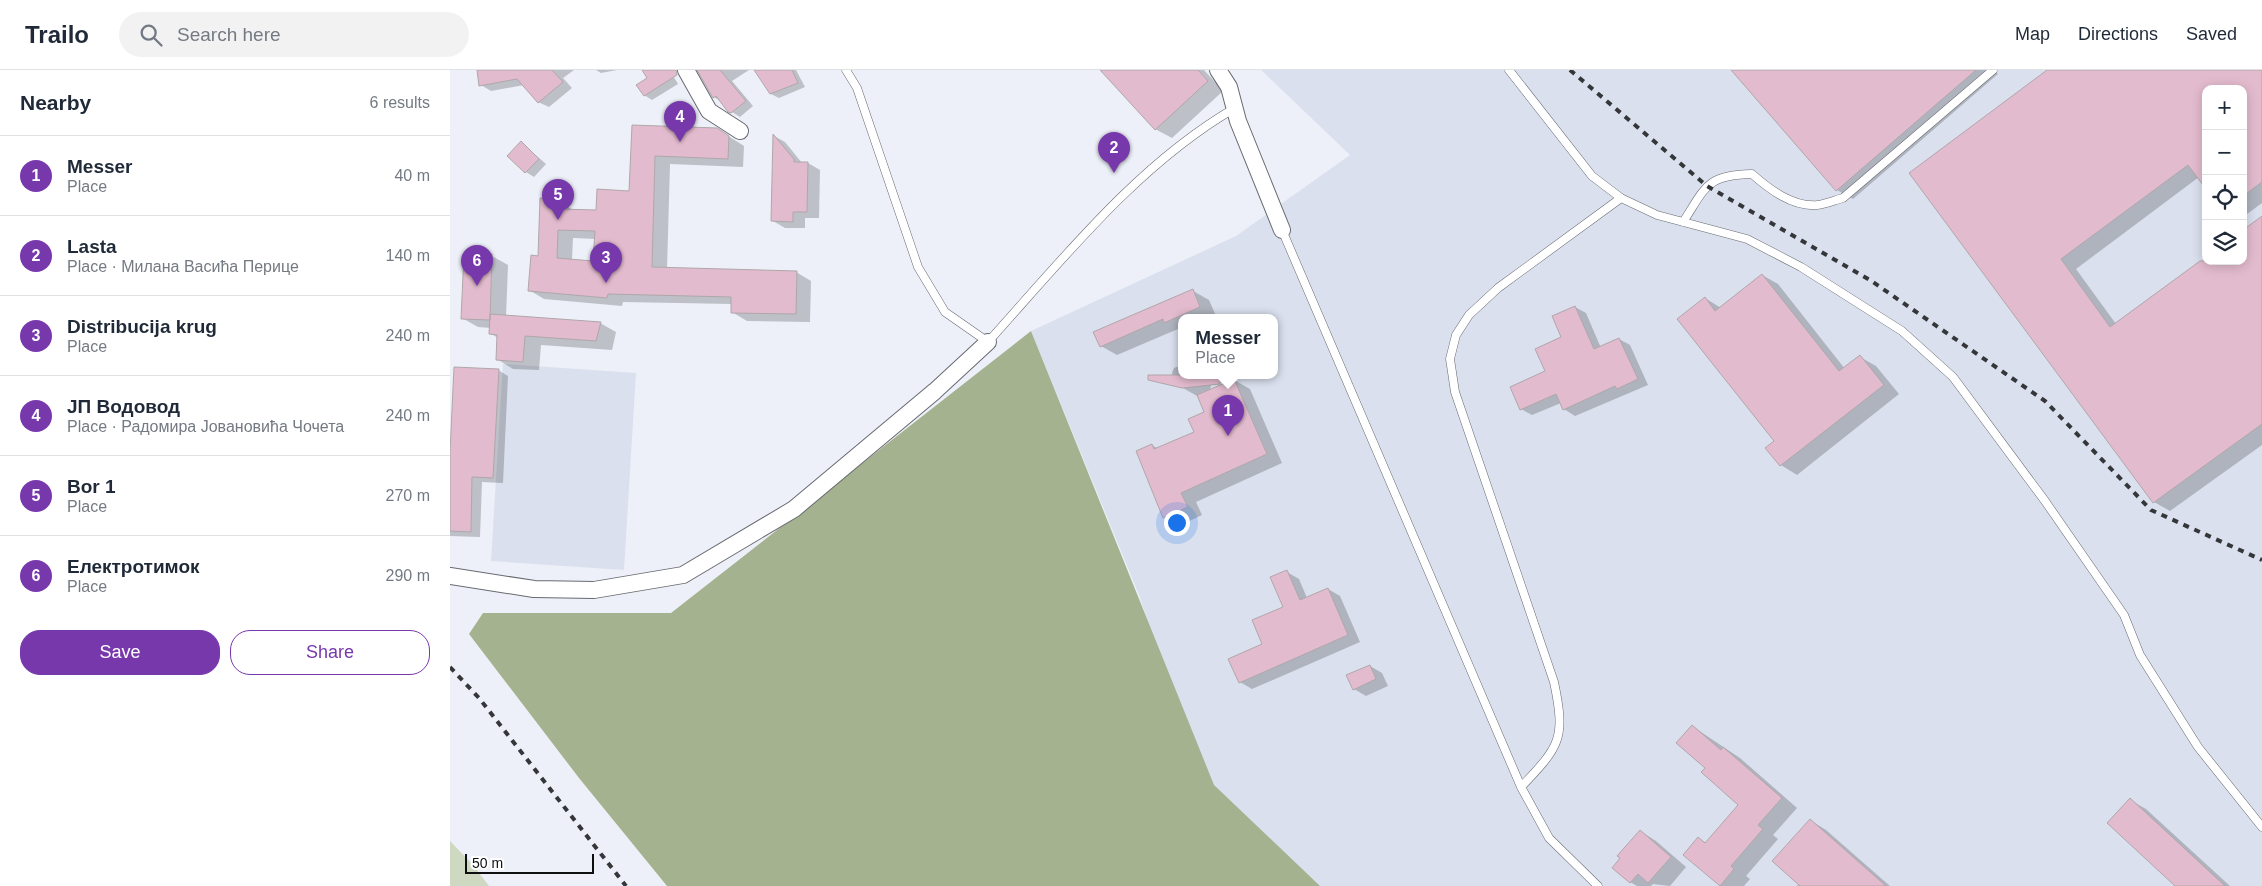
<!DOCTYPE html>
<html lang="en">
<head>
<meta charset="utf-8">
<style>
	:root { --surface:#fff; --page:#f2f2f3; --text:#1f2937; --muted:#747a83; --line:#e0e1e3; --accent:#7738ac }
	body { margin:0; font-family:Helvetica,sans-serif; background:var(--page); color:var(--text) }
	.controls { position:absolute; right:15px; top:15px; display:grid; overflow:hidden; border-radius:10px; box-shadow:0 2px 12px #0003 }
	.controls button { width:45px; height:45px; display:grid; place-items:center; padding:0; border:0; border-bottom:1px solid var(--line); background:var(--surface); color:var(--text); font:25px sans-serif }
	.scale { position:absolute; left:15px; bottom:12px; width:129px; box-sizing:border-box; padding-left:5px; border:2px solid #0e0f11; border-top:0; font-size:14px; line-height:18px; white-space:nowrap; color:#0e0f11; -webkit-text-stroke:4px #fff; paint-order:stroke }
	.you { position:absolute; left:726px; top:452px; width:18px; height:18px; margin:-12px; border:4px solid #fff; border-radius:50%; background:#1a73e8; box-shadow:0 0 0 8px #1a73e833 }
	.badge { display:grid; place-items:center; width:32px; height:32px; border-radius:50%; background:var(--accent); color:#fff; font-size:16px; font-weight:700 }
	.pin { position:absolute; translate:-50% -41px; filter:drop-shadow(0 1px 2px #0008) }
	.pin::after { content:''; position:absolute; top:26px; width:18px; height:15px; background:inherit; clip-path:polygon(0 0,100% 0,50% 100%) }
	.popup { position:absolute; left:728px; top:244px; width:100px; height:65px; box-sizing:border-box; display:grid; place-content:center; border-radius:10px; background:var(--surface); filter:drop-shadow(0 1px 4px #0005); font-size:16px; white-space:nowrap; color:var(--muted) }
	.popup b { font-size:19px; color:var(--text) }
	.popup::after { content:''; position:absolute; left:50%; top:100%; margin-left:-10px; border:10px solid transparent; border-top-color:var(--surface) }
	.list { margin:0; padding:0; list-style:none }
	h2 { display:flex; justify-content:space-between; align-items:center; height:65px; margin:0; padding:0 20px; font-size:21px }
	h2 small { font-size:16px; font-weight:400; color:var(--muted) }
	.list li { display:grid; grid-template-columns:32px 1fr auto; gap:15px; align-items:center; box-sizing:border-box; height:80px; padding:0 20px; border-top:1px solid var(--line) }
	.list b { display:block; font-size:19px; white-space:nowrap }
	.list p { margin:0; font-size:16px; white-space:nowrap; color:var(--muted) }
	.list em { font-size:16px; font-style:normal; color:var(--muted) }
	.actions { display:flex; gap:10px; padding:15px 20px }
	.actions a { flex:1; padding:11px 0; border:1px solid var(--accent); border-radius:20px; text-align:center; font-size:18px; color:var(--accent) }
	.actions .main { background:var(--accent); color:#fff }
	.icon { flex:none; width:28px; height:28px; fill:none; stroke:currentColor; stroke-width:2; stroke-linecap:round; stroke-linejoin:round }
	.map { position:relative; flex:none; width:1812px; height:816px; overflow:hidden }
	header { display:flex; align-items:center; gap:30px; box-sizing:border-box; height:70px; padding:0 25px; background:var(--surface); border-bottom:1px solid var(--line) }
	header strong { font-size:24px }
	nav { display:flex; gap:28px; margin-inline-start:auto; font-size:18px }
	.search { width:350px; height:45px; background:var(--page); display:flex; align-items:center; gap:12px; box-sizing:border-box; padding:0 18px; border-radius:28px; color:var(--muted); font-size:19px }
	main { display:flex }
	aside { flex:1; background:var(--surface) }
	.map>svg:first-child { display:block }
	.built { fill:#dae0ee; fill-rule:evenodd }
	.green { fill:#cfd8c0 }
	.forest { fill:#a5b28f }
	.shadow { fill:#0003; fill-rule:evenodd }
	.building { fill:#e3bbce; stroke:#afa7aa; fill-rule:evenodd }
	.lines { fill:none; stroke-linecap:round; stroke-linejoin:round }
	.lane-casing { stroke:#676a70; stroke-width:9 }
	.street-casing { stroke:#676a70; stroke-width:18 }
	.lane { stroke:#fff; stroke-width:8 }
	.street { stroke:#fff; stroke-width:16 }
	.rail { stroke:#343639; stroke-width:4; stroke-dasharray:6 6; stroke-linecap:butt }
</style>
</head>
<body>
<header>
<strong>Trailo</strong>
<div class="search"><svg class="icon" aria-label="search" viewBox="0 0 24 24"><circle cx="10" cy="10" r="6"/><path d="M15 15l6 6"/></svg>Search here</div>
<nav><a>Map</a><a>Directions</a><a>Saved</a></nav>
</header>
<main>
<aside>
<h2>Nearby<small>6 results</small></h2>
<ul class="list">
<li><span class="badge">1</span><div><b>Messer</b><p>Place</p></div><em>40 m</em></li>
<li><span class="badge">2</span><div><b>Lasta</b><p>Place · Милана Васића Перице</p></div><em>140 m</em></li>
<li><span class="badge">3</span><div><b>Distribucija krug</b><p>Place</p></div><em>240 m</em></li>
<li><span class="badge">4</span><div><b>ЈП Водовод</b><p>Place · Радомира Јовановића Чочета</p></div><em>240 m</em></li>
<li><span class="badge">5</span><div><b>Bor 1</b><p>Place</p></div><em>270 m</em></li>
<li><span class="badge">6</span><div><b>Електротимок</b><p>Place</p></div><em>290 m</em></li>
</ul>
<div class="actions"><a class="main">Save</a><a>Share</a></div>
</aside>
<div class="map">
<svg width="1812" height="816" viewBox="0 0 1812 816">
	<rect width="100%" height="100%" fill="#edf0f8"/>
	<path class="built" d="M 811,0 L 1812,0 L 1812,816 L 855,816 L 758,729 L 689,525 L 581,261 L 786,166 L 900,85 ZM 1756,19 L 1793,19 L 1793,191 L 1756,191 ZM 732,247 L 824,247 L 824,305 L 732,305 Z
		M 53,294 L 186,303 L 174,500 L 41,491 Z"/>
	<path class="green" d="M 0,771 L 23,795 L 39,816 L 0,816 Z"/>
	<path class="forest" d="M 581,261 L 764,715 L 870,816 L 217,816 L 129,708 L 19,564 L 33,543 L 221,543 Z"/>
	<path class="shadow" d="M 28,0 L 124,0 L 113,8 L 122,18 L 99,37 L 88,32 L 74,15 L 41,21 L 31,15 Z
		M 146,0 L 167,0 L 151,3 Z
		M 213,0 L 222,4 L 228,14 L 202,30 L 194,25 Z
		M 249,0 L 299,0 L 282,11 L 303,36 L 290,47 L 282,42 L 272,32 L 264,27 Z
		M 306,0 L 346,0 L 355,17 L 329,28 L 321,24 Z
		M 652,0 L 754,0 L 773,21 L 722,68 L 705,59 Z
		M 1283,0 L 1544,0 L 1548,4 L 1403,129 L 1387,120 Z
		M 1600,0 L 1812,0 L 1812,133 L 1793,147 L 1793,19 L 1756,19 L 1749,107 L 1626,199 L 1666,254 L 1756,189 L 1756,191 L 1793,191 L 1812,148 L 1812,375 L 1720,441 L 1704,432 L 1461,103 Z
		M 183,57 L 267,59 L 294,76 L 293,97 L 220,94 L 217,199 L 346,202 L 361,211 L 360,252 L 297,251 L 282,242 L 282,234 L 173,232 L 172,236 L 94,229 L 79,220 L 109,130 L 124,141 L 147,141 L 180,122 ZM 123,168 L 146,169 L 144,192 L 122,190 Z
		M 324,66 L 335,72 L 352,93 L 358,93 L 370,100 L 369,148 L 355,148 L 355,158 L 335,158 L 323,151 Z
		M 72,73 L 96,94 L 84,107 L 76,102 Z
		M 15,184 L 42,186 L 58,195 L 56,246 L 150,253 L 166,262 L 162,280 L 91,275 L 89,300 L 63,299 L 47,289 L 48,268 L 40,263 L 41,258 L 28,257 L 12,248 Z
		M 1312,205 L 1328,214 L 1395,299 L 1410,287 L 1426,296 L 1449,324 L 1347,405 L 1331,395 L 1325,371 L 1255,228 L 1271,238 Z
		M 743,221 L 759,230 L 766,246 L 732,247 L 732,261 L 728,259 L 667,285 L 651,276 Z
		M 1125,237 L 1136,243 L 1151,278 L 1169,269 L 1180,275 L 1198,315 L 1125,346 L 1114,339 L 1111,333 L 1082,345 L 1071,339 L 1097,302 Z
		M 732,295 L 732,305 L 756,306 L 761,315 L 760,321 L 784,310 L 800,319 L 832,393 L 746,432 L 752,445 L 729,456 L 714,447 L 702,375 L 708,379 L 746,362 L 756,342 L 749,327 L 724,313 L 722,303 L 724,298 Z
		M 48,300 L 58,306 L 53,413 L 32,412 L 30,467 L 0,466 L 0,409 Z
		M 837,502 L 849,509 L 857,528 L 878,519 L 890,526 L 910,572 L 802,619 L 790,612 L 835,538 Z
		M 920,596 L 932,603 L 938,616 L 916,626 L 904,619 Z
		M 1242,656 L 1290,688 L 1347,738 L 1323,765 L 1328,769 L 1296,806 L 1300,809 L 1294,816 L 1271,816 L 1235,785 L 1249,769 L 1256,773 L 1290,735 L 1256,698 Z
		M 1680,730 L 1696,739 L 1780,816 L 1727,816 Z
		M 1360,750 L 1376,760 L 1440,816 L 1347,816 L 1349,813 Z
		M 1190,761 L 1206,771 L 1236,797 L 1220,816 L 1203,814 L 1201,816 L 1187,816 L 1180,812 Z"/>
	<path class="building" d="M 27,0 L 102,0 L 113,12 L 88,33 L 67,9 L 29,16 Z
		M 192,0 L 226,0 L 227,5 L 194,26 L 186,15 L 197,8 Z
		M 247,0 L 270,0 L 296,31 L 281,43 L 278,42 L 266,26 L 263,28 Z
		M 304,0 L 342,0 L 348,13 L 320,24 Z
		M 650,0 L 748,0 L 758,11 L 705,60 Z
		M 1281,0 L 1526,0 L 1386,121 Z
		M 1597,0 L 1812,0 L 1812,112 L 1793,126 L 1793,19 L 1756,19 L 1756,119 L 1738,95 L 1611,189 L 1660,257 L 1750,191 L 1793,191 L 1793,160 L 1812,146 L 1812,354 L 1703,433 L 1459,103 Z
		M 182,55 L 267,58 L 279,66 L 278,89 L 205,86 L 202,197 L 347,201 L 346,244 L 281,243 L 281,227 L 158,224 L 157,228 L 78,221 L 81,185 L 88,186 L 90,128 L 109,129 L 109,139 L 146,140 L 147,119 L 179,121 ZM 108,160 L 145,161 L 143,191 L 107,188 Z
		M 323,64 L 344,89 L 344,92 L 358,92 L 357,142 L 343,142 L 343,152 L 321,151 Z
		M 71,71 L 89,89 L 75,103 L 57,86 Z
		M 14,183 L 42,184 L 40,250 L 11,249 Z
		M 1312,204 L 1389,301 L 1410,285 L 1434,315 L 1330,396 L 1315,378 L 1324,371 L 1227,249 L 1255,227 L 1265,241 Z
		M 743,219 L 750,237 L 714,253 L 713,249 L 650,277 L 643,262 Z
		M 1125,236 L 1144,279 L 1169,268 L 1188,309 L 1167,319 L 1165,316 L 1113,340 L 1106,324 L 1070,340 L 1060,317 L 1095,301 L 1085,279 L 1111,267 L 1102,246 Z
		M 40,244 L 151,252 L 146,271 L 75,266 L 73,292 L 46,290 L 47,265 L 39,264 Z
		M 4,297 L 49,299 L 43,408 L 22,407 L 21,462 L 0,461 L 0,382 Z
		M 698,305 L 770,305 L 770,314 L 732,318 L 698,310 Z
		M 784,309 L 817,384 L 731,423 L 738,437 L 713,448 L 686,381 L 702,374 L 704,379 L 744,362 L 738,349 L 754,342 L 747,325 Z
		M 837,500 L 850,530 L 878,518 L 898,565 L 789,613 L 778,589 L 812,574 L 802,550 L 833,537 L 820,507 Z
		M 920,595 L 926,609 L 903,620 L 896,605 Z
		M 1242,655 L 1271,680 L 1273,677 L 1332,728 L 1308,755 L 1313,759 L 1281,796 L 1284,799 L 1270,816 L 1233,785 L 1248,767 L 1255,773 L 1288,735 L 1251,702 L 1255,698 L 1226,673 Z
		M 1680,728 L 1775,816 L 1725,816 L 1657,753 Z
		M 1360,749 L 1436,816 L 1350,816 L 1322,791 Z
		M 1190,760 L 1221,787 L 1198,813 L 1188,804 L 1180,813 L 1162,798 L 1170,788 L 1167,786 Z"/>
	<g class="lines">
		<g class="lane-casing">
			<path id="lane" d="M 396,0 L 407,18 L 468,197 L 495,242 L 538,272 C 612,190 688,94 785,38
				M 1059,0 L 1142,106 L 1171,128 L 1207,145 L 1297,169 L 1351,197 L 1452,261 L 1503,307 L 1595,431 L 1674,545 L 1690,585 L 1748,677 L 1812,757
				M 1233,152 C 1256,117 1256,105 1302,104 C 1319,119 1342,137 1367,135 C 1376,134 1385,130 1393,128 L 1543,0
				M 832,160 L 1071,717 L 1099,768 L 1148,816
				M 1071,717 C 1110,676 1116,669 1104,612 L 1005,322 L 1000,289 L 1006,265 L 1019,245 L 1048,218 L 1171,128"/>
		</g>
		<g class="street-casing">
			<path id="street" d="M 236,0 L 259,41 L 290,61
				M 768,0 L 779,17 L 788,51 L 832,160
				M 0,506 L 84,519 L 144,520 L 233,505 L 344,439 L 485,321 L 538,272"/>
		</g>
		<use href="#lane" class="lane"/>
		<use href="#street" class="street"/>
		<path class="rail" d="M 1120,0 L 1257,116 L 1420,210 L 1595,331 L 1701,440 L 1812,490
			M 0,597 L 29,628 L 176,816"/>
	</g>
</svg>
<div class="controls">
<button>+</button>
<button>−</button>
<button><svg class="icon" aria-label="locate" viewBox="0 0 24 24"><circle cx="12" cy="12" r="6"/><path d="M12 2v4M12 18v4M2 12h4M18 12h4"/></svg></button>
<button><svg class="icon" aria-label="layers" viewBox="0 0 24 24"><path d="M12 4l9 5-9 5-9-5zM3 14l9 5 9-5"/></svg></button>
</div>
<div class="scale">50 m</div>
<div class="you"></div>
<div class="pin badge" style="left:778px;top:366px">1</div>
<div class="popup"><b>Messer</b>Place</div>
<div class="pin badge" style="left:664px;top:103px">2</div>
<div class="pin badge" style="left:156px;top:213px">3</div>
<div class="pin badge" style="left:230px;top:72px">4</div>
<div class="pin badge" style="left:108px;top:150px">5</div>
<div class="pin badge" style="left:27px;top:216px">6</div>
</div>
</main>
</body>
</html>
